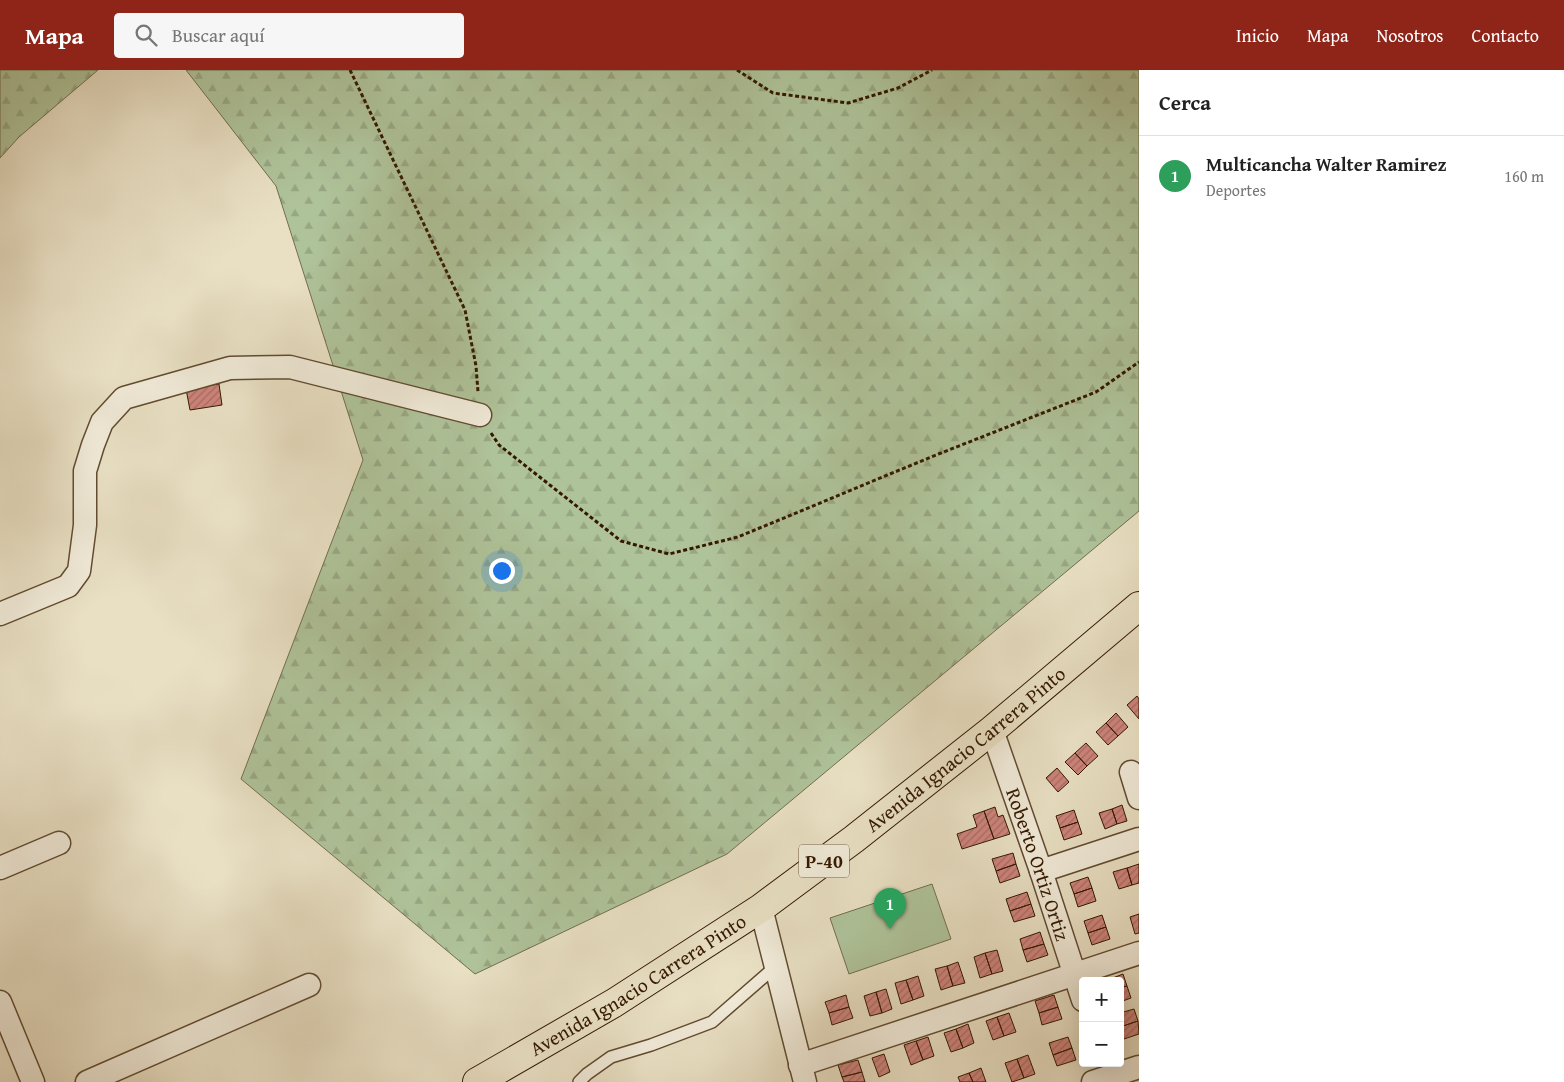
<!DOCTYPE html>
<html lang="es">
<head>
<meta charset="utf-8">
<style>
	:root { --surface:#fff; --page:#f6f6f6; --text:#222; --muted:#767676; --line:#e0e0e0; --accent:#8f2418 }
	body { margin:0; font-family:"Gentium Book Plus",serif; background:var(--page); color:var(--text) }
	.controls { position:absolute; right:15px; bottom:15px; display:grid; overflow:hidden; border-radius:5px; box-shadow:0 5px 20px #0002 }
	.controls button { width:45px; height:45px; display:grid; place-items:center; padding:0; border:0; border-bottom:1px solid var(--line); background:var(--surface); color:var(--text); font:25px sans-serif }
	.you { position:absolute; left:501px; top:500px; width:18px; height:18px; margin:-12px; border:4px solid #fff; border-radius:50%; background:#1a73e8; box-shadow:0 0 0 8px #1a73e833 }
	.badge { display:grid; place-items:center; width:32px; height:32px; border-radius:50%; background:var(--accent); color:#fff; font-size:16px; font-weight:700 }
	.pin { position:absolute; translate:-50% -41px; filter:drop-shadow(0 1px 2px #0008) }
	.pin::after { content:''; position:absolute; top:26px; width:18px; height:15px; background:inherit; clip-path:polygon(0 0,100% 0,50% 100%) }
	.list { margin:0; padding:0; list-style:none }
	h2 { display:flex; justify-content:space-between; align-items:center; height:65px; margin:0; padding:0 20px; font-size:21px }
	h2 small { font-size:16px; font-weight:400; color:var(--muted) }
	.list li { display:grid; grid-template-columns:32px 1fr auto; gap:15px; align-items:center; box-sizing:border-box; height:80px; padding:0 20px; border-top:1px solid var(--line) }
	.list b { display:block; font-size:19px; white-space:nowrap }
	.list p { margin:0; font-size:16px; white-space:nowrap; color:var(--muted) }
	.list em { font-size:16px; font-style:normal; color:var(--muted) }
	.icon { flex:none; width:28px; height:28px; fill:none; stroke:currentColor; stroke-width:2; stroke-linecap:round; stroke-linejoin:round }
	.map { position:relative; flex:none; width:1139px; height:1012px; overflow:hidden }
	header { display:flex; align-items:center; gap:30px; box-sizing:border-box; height:70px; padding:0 25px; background:var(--accent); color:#fff }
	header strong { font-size:24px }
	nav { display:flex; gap:28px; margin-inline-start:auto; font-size:18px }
	.search { width:350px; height:45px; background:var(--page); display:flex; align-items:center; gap:12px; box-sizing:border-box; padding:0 18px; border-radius:5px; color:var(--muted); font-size:19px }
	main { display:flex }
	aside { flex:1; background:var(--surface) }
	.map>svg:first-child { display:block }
	.forest { fill:url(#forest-firs); stroke:#726e4d }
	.green { fill:#afc39a; stroke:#726e4d }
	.building { fill:url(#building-hatch); stroke:#341900 }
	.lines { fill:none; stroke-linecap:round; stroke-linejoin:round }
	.lane-casing { stroke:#614b31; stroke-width:14 }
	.street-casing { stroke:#614b31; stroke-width:25 }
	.primary-casing { stroke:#341900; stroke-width:30 }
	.path { stroke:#341900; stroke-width:3; stroke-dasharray:4 2.5; stroke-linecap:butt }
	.lane { stroke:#f1ebd9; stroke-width:11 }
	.street { stroke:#f1ebd9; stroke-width:22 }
	.primary { stroke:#e9e0c4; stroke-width:28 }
	.labels { text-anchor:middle; stroke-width:4; stroke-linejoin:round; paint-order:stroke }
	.shield { fill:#f1ebd9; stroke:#6d5841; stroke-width:1 }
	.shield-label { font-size:19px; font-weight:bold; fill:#341900 }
	.street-label { font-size:20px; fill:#341900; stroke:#f1ebd9 }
</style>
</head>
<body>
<header>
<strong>Mapa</strong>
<div class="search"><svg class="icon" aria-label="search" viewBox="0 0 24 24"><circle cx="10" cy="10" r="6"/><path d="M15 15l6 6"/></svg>Buscar aquí</div>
<nav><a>Inicio</a><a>Mapa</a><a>Nosotros</a><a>Contacto</a></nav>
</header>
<main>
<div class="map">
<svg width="1139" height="1012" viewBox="0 0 1139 1012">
	<defs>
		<pattern id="forest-firs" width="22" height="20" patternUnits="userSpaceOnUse" patternTransform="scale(1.25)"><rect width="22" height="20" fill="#afc39a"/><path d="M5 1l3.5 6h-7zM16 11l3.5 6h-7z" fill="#97a783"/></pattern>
		<pattern id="building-hatch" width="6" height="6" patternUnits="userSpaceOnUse" patternTransform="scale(1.25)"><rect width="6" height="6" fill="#ce847c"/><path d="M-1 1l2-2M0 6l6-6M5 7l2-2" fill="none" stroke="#a86b63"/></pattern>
	</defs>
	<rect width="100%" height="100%" fill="#e9e0c4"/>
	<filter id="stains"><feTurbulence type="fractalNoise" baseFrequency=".004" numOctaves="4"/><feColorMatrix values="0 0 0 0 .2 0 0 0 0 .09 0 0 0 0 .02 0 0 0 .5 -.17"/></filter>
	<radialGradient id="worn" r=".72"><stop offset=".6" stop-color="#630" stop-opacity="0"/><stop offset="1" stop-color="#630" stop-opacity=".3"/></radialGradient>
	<path class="forest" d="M 0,0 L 98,0 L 19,67 L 0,88 Z
		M 186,0 L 1139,0 L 1139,441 L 727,784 L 475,904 L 241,709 L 363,390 L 276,116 Z"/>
	<path class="green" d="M 932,814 L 951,869 L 849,904 L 830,848 Z"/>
	<path class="building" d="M 219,314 L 222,335 L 190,340 L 186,319 Z
		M 1137,626 L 1139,629 L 1139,649 L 1127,635 Z
		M 1116,643 L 1128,657 L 1118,666 L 1106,653 Z
		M 1106,653 L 1118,666 L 1108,675 L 1096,662 Z
		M 1086,673 L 1098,686 L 1087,696 L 1075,683 Z
		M 1075,683 L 1087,696 L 1078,705 L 1065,692 Z
		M 1057,698 L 1069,712 L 1058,722 L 1046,708 Z
		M 1122,735 L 1127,751 L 1117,754 L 1112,739 Z
		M 995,737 L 998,747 L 1003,745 L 1010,764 L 994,769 L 984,741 Z
		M 1112,739 L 1117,754 L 1105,759 L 1099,743 Z
		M 1074,740 L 1078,752 L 1060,758 L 1056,746 Z
		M 984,741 L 994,769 L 962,779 L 957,764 L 977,757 L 973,745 Z
		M 1078,752 L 1082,764 L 1064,770 L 1060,758 Z
		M 1013,783 L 1016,794 L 996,801 L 992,789 Z
		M 1016,794 L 1020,806 L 1000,813 L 996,801 Z
		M 1139,794 L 1139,813 L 1132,815 L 1127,798 Z
		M 1127,798 L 1132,815 L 1119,819 L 1113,802 Z
		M 1088,807 L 1092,818 L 1074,824 L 1070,813 Z
		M 1092,818 L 1096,831 L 1078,837 L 1074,824 Z
		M 1027,822 L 1031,834 L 1010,841 L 1006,829 Z
		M 1031,834 L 1035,846 L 1014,852 L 1010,841 Z
		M 1139,844 L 1139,863 L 1135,864 L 1130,847 Z
		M 1102,845 L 1106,857 L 1088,863 L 1084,851 Z
		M 1106,857 L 1110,869 L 1092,875 L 1088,863 Z
		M 1040,862 L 1044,874 L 1023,880 L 1020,869 Z
		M 1044,874 L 1048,885 L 1027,892 L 1023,880 Z
		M 997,880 L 1003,901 L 992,904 L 985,883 Z
		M 985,883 L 992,904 L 980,908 L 974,887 Z
		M 958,892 L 965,913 L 953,916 L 947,896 Z
		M 947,896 L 953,916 L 941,920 L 935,899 Z
		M 1123,904 L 1127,916 L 1120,918 L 1120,911 L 1105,911 Z
		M 918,906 L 924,926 L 913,930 L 906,910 Z
		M 906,910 L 913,930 L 901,934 L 895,913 Z
		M 1127,916 L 1131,928 L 1120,932 L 1120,918 Z
		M 886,919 L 892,939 L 882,943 L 876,922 Z
		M 876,922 L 882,943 L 870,946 L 864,926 Z
		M 846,925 L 849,937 L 829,943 L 825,932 Z
		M 1054,925 L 1058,937 L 1039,943 L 1035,931 Z
		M 849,937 L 853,948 L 832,955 L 829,943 Z
		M 1058,937 L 1062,949 L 1042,955 L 1039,943 Z
		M 1134,939 L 1138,951 L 1120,957 L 1120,943 Z
		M 1009,943 L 1016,962 L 1004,966 L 997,947 Z
		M 997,947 L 1004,966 L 993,970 L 986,951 Z
		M 1138,951 L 1139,964 L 1124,969 L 1120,957 Z
		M 968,954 L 974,973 L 963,978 L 956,959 Z
		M 956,959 L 963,978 L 951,982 L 944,963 Z
		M 928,967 L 934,986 L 923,990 L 916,971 Z
		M 1068,967 L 1072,978 L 1053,985 L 1049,973 Z
		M 916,971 L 923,990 L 911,995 L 904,975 Z
		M 1072,978 L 1076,990 L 1057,996 L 1053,985 Z
		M 884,984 L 890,1002 L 879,1007 L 872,988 Z
		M 1028,985 L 1035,1004 L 1024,1008 L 1017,989 Z
		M 1017,989 L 1024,1008 L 1012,1012 L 1005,993 Z
		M 858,990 L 862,1002 L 842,1007 L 838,995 Z
		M 981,998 L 986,1012 L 973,1012 L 969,1003 Z
		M 862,1002 L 865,1012 L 844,1012 L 842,1007 Z
		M 969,1003 L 973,1012 L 960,1012 L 958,1007 Z"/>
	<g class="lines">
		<g class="lane-casing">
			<path id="lane" d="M 579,1012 L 587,1004 L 611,987 L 651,975 L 712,952 L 775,897"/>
		</g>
		<g class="street-casing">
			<g id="street">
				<path d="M 0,544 L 68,516 L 79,501 L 85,455 L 85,401 L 93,375 L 102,352 L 124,328 L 230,298 L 290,297 L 480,345"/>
				<path id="s1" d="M 992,660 L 1041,801 L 1083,930"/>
				<path d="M 1131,702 L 1139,728"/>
				<path d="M 0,798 L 59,773"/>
				<path d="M 1041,801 L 1139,769"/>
				<path d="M 761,838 L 805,1012"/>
				<path d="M 0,932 L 33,1012"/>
				<path d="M 800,995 L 1139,883"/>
				<path d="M 87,1012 L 309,915"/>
				<path d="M 1093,1012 L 1139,997"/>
			</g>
		</g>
		<g class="primary-casing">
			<g id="primary">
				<path id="s2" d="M 477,1012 L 614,933 L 761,838 L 854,769 L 992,660 L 1139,536"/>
			</g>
		</g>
		<path class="path" d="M 350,0 L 465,240 L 476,296 L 478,322
			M 737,0 L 773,23 L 848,33 L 898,18 L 932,0
			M 491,363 L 499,375 L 621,471 L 669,484 L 738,467 L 931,387 L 1096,322 L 1139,292"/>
		<use href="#lane" class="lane"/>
		<use href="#street" class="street"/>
		<use href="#primary" class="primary"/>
	</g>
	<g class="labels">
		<rect class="shield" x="799" y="774.5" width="50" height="33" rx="4"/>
		<g class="shield-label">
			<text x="824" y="798">P-40</text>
		</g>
		<g class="street-label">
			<text dy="7" stroke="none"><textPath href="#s2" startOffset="592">Avenida Ignacio Carrera Pinto</textPath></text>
			<text dy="7" stroke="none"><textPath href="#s1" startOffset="142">Roberto Ortiz Ortiz</textPath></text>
			<text dy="7" stroke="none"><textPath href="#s2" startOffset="188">Avenida Ignacio Carrera Pinto</textPath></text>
		</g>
	</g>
	<rect width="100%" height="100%" filter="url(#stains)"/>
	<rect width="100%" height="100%" fill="url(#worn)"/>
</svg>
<div class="controls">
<button>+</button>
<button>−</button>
</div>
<div class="you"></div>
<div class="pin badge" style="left:890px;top:859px;background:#2e9e5b">1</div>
</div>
<aside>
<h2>Cerca<small></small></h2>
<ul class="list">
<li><span class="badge" style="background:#2e9e5b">1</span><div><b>Multicancha Walter Ramirez</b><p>Deportes</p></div><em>160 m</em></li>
</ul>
</aside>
</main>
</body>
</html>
